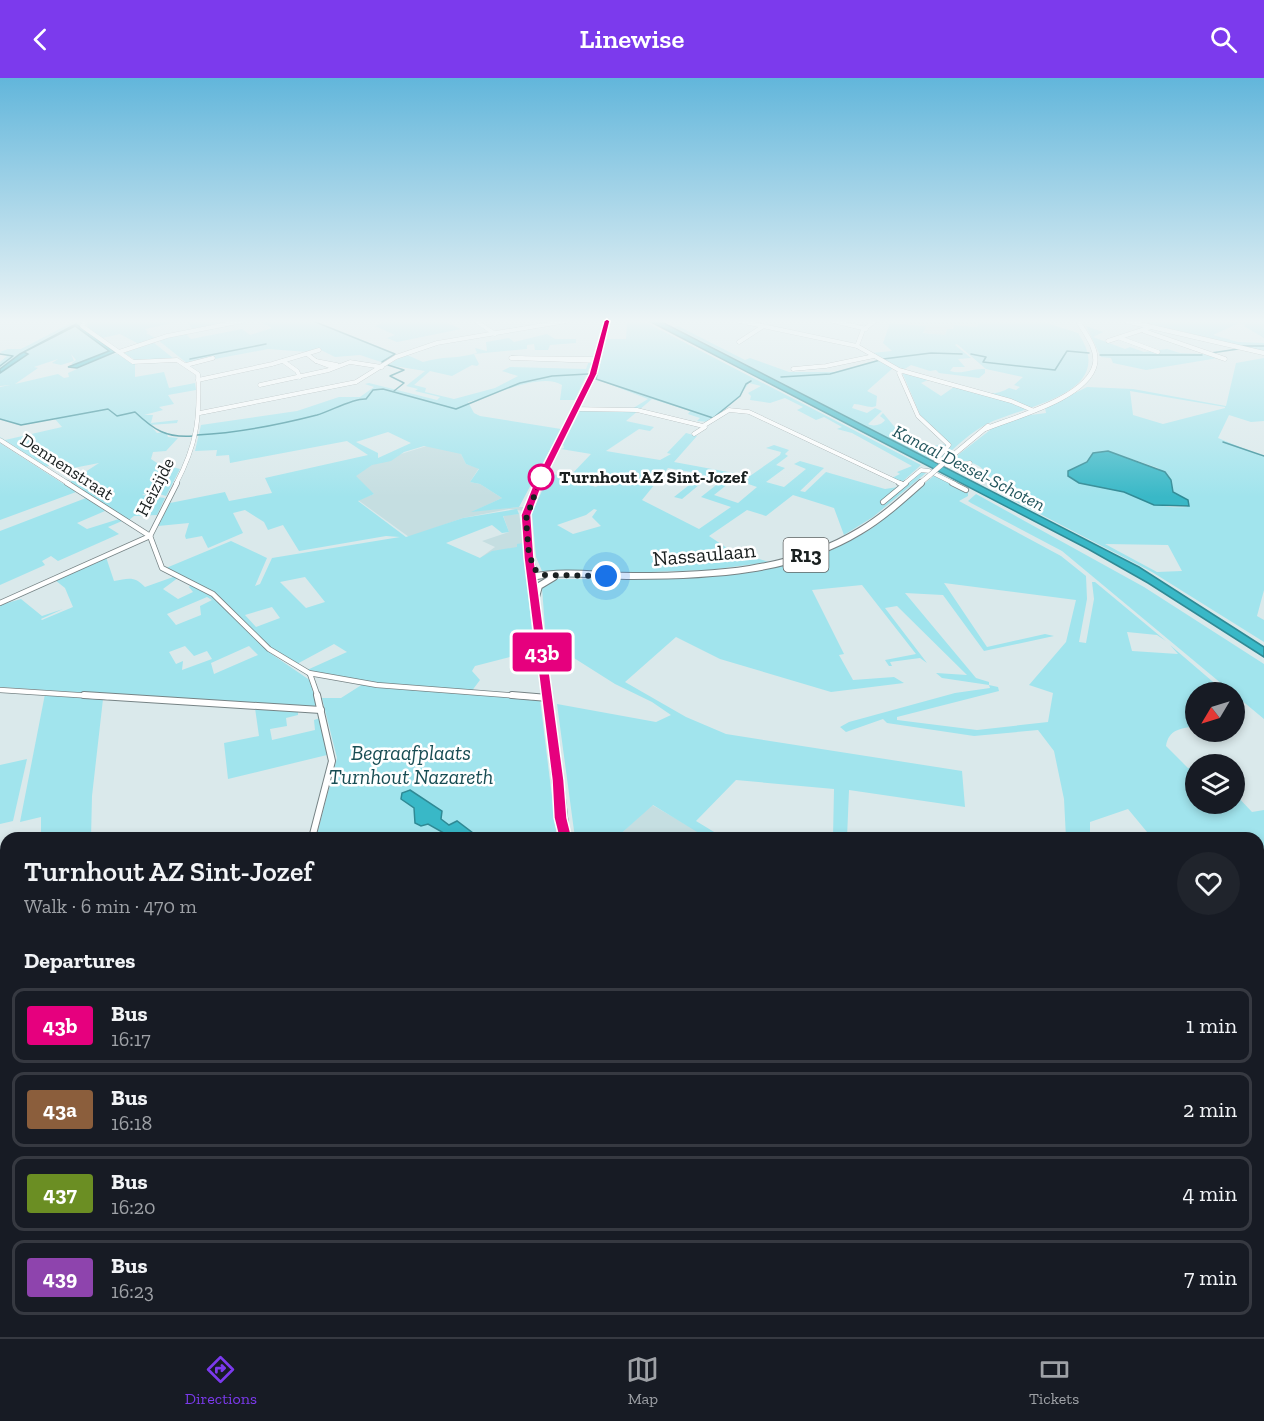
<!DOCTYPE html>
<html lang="en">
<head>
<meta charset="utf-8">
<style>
  :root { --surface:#171b24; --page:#20242c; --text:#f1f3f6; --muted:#9ea1a6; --line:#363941; --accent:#7c3aed }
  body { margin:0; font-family:"Zilla Slab",serif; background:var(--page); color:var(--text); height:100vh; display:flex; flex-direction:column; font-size:22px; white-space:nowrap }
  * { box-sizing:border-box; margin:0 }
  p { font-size:20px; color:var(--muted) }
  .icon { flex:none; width:33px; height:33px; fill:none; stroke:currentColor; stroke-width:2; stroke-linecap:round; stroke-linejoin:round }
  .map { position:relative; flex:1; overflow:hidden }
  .drawer { position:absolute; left:0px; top:754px; width:1264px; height:506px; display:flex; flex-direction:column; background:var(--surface); border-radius:18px 18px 0 0; box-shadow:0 3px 9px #0003 }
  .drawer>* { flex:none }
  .badge { padding:0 12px; border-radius:4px; font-size:21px; line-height:39px }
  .needle { width:39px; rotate:232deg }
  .tools { position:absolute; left:1185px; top:604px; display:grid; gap:12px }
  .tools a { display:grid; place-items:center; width:60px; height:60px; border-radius:50%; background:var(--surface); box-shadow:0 3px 9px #0003; font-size:30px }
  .you { position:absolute; width:30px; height:30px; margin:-15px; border:4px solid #fff; border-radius:50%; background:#1a73e8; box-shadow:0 0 0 9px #1a73e833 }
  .map>.badge { position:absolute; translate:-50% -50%; box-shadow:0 0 0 3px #fff }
  h2 { padding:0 24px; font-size:22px; line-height:54px }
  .round { display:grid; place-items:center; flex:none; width:63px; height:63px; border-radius:32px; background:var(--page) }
  .summary { display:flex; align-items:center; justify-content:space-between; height:102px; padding:0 24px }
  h1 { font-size:28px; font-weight:600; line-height:45px }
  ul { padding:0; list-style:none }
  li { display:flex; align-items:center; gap:18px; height:75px; margin:0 12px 9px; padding:0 12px; border:3px solid var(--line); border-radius:12px }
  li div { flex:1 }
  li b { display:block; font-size:22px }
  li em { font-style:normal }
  li .badge { min-width:66px; font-weight:700; text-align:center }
  header { display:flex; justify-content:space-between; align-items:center; height:78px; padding:0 24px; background:var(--accent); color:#fff; font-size:27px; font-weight:600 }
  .tab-bar { display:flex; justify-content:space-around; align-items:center; height:84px; border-top:2px solid var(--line); background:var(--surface); font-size:16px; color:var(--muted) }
  .tab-bar a { display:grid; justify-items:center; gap:3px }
  .tab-bar .selected { color:var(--accent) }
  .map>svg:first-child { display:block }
  .built { fill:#c5dee1 }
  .green { fill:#a1e4ed; fill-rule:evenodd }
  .water { fill:#39b8c7; stroke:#308a95; stroke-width:1.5 }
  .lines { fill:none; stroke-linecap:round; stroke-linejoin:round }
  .stream { stroke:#308a95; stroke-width:1.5 }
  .minor-far3-casing { stroke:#768385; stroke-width:4.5 }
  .minor-far2-casing { stroke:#768385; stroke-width:6 }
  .minor-far1-casing { stroke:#768385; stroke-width:8 }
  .minor-casing { stroke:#768385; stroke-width:9 }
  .major-far3-casing { stroke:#768385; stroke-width:5 }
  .major-far2-casing { stroke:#768385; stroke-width:8 }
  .major-far1-casing { stroke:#768385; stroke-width:9 }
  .major-casing { stroke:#768385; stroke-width:11 }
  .minor-far3 { stroke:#fff; stroke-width:4 }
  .minor-far2 { stroke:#fff; stroke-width:4.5 }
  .minor-far1 { stroke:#fff; stroke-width:6 }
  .minor { stroke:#fff; stroke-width:8 }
  .major-far3 { stroke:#fff; stroke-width:4.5 }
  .major-far2 { stroke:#fff; stroke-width:6 }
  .major-far1 { stroke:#fff; stroke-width:8 }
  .major { stroke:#fff; stroke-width:10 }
  .major-bridge-casing { stroke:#768385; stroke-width:5; stroke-linecap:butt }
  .major-bridge { stroke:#fff; stroke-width:4.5 }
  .line { fill:#e6007e; stroke:#fff; stroke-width:1.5 }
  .walk { stroke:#1a2020; stroke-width:6; stroke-dasharray:0 10.8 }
  .stop-dot { fill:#fff; stroke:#e6007e; stroke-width:3 }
  .labels { text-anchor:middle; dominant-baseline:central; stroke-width:5; stroke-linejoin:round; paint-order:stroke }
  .far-street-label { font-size:18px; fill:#1a2020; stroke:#fff }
  .far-water-label { font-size:18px; font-style:italic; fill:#23565d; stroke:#fff }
  .far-stop-label { font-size:18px; font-weight:bold; fill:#1a2020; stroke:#fff; text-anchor:start }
  .shield { fill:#fff; stroke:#5f6363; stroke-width:1.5 }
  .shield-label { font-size:20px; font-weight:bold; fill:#1a2020 }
  .street-label { font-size:21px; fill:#1a2020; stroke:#fff }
  .park-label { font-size:21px; font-style:italic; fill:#184d54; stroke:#fff }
</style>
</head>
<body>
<header><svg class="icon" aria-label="back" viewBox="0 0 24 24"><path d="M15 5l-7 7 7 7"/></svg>Linewise<svg class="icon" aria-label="search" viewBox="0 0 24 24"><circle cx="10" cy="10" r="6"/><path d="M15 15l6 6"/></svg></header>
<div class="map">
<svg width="1264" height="1259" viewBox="0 0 1264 1259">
  <rect width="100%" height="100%" fill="#dae9eb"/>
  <!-- built -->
  <g class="built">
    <path d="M884 243H977L976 249 954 247 952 251H947L945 258 923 254 925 248Z"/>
    <path d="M453 360 466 386 479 390 470 404 480 406 502 420 474 433 519 429H524V433L509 431 463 440 409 459 358 422 374 416 346 397 378 380 391 379Z"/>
    <path d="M519 436 523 459 528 500 480 480 495 469 482 463 509 454 503 437Z"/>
    <path d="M652 727 694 751 707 760H616Z"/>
  </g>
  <!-- green -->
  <g class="green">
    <path d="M75 243H83L79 247 117 274 110 278 117 275 135 285V299L164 294 169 310 195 305 196 312 168 317 174 326 159 329 163 332 144 337H153L151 345 178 342 177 345 150 347 157 355 166 354 168 359 178 360 166 373 153 374 151 381 157 385 180 391 166 418 150 413 142 417 165 420 157 437 134 438 129 442 70 404 99 385 63 392 53 386 46 389 3 363 0 364V359L5 362 62 349 55 341 21 347 0 341V309L10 307 0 308V295L27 277 24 275 75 248 110 273 75 286H71L76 282 71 276 74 283 61 287 52 285 58 281 34 289 38 290 15 306 58 296 64 300 69 299 68 295 115 274 76 246 20 276 0 291V284L7 278 0 274 8 271H21Z"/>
    <path d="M87 243H239L193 252 188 245 181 243 145 251 148 254 146 255 157 261 139 266 120 256 102 260 88 250Z"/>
    <path d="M259 243H311L394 276 381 284 360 277 335 279 319 271 308 274 268 271 188 286 158 262 186 256 191 261 242 251 250 257 272 250Z"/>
    <path d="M387 243H443L461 251 397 264 387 260 395 257 375 248Z"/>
    <path d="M633 243 647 245 921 387 902 404 892 400 900 396 897 394 912 388 852 355 837 351 842 349 824 339 816 342 797 332 803 329 785 320 770 325 750 322 751 318 748 315 761 308 749 305 740 318 710 344 697 343 700 340 688 336 690 333 652 321 626 343 654 349 650 353 639 351 606 373 660 382 671 376 667 375 686 355 697 358 674 384 750 398 780 377 781 374 766 370 774 367 789 372 785 376 788 378 776 387 785 390 766 404 784 409 806 391 794 386 800 383 824 390 800 413 805 414 826 394 885 411 898 409 884 422 919 394 926 395 873 439 844 457 834 430 793 417 766 438 747 432 709 458 730 472 769 484 709 492 622 495 542 493 536 479 532 435 550 395 596 409 600 406 571 397 591 376 561 371 564 370 563 366 581 331 630 332 648 321 596 301 606 261H626L627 245ZM668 390 703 396 674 419 682 421 711 397 725 400 701 419 731 429 699 451 642 422ZM734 401 757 409 738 425 714 417ZM594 431 597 432 592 439 601 448 573 456 557 447 586 437Z"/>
    <path d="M979 243H1040L1078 255C1120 316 1025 327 987 346 971 354 957 368 943 380L939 379 951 368 921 339 902 294 928 302 921 305 941 318 954 309C973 313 992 321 1009 310L1016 312 1020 309 1014 307 1023 299 986 291 957 266 955 267 971 280 958 281 965 289H953L950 293C963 297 971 290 985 291V295L979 300 939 295 936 292 930 293 911 287 903 292 872 275 892 273 883 265 890 245 926 248 923 255 945 257 947 251H953L954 247 977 249Z"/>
    <path d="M1133 243H1264V260L1244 248 1246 247 1239 245 1213 257 1238 264 1264 265V274Z"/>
    <path d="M678 248 745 282 750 280 789 294H835L880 282 893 290 867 313 877 318 876 328C870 331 862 326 854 326L852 330 867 335 875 330 882 333 868 346C873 349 882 347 885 342L880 338 883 335 898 353 899 355 890 358C900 366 916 373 928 370 936 368 940 365 947 367L933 379 927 380 674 249Z"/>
    <path d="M1086 248 1103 254 1093 259 1125 271 1130 269 1144 274 1167 271 1180 275 1203 276 1218 280 1146 292 1113 285 1111 280 1101 279Z"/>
    <path d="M547 256 555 261H576V265L550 267 548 272H535L534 266 527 267V271L474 276 479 286 477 288 472 287 452 298 430 293 414 307 426 310 425 314 454 321 495 310 518 298 502 293 510 289 586 291 589 283 592 284 575 322H560L562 307C541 293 491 319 468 324L474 335 480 338 561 351 519 429 471 434 502 420 480 406 470 404 479 391 466 386 461 376 424 368 404 374 391 383 372 387 356 398 374 416 358 423 406 459 463 440 517 431 519 436 503 438 509 454 502 455 492 447 446 465 480 480 492 473 517 469V466L523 465 534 573 475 588 472 593 480 602 471 614 378 606 307 592 347 574 334 566 295 587 276 573 270 575 311 603 316 630 0 609V527L21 521 42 538 63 531 41 541 42 542 73 529 65 510 55 502 106 479 114 503C129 500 135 498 145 509L176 498 179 499 163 511 178 521 193 514 189 509 192 506 211 517 216 515 166 490 231 463 267 480 255 508 260 506 272 480 400 459 386 458 299 473 283 447 268 452 264 444 245 432 233 435 243 455 208 470 202 458 186 461 185 458 189 445 158 448 170 425 225 414 229 423 272 415 265 400 368 377 347 363 230 385 229 377 216 378 217 372 195 373 201 347 297 333 339 319H360L374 309 365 306 369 305 437 322 440 319 415 313 418 311 406 308 425 293 388 287 405 276 423 284C441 278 459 281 477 275L475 270 487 273 486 264 509 260 514 264ZM388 354 411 365 378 380V375L356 364ZM305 499 325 524 306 530 280 504ZM207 519 212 522 200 528 201 537 176 547 167 536ZM272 529 280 540 256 549 245 537ZM185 568 194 578 207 573 212 581 182 592 183 583 176 586 169 574ZM249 568 258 577 214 596 211 585Z"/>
    <path d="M153 264 174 281 135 282 124 275Z"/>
    <path d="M1264 280V343L1251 344 1229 337 1218 360 1264 379V512L1257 538 1264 542V564L1152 494 1011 421 1025 416 1014 408 998 411C990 402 986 389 972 385 965 382 961 385 954 380L994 349 1023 338 1046 335 1045 330 1087 309 1133 311 1226 328 1236 285ZM1130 313 1225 329V330L1163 346 1133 337ZM1108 373 1158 390 1168 398 1173 414 1188 422 1187 429C1156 431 1151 423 1124 414 1107 409 1085 409 1069 399V393L1087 384 1093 375ZM1105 466 1168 467 1182 493 1157 494Z"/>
    <path d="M0 365 76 414 0 442Z"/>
    <path d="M935 397 968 414V418L959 423 1061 478 1086 498 1087 521 1079 564 1086 565 1094 521 1092 504H1095L1166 563 1157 557 1127 554 1132 573 1178 576 1170 567 1226 615H1196L1195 648C1180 651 1169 651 1166 668L1188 690 1195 689 1196 726H1234L1235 716 1252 734 1264 732V881L1258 876V760H1152L1128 731 1090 744V760H1066L1064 721 1054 673 1038 652 974 658 887 645 883 641 846 654 840 649 849 644 955 615 990 610 989 607 998 609 999 613 897 639V642L977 652 1048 644 1053 615 1029 607 1066 564 1076 522 944 505 987 569 1045 556 1054 558 984 573 943 517 905 515 976 600 989 604V607L942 600 936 595 967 597 897 528 885 530 927 585 920 580 890 584 892 588H889L885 582 916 576 862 507 812 512 844 576 839 577 853 602 894 599 904 605 831 614 720 581 676 559 625 604 686 639 726 656 962 693 965 729 849 712 847 760H833L834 711 736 702 696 743 724 760H707L653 727 616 760H575L557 626 656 644 671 637 652 624 615 606 555 568 549 570 546 562 542 510 558 501C658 501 770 509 861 457 889 441 909 417 935 397Z"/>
    <path d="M976 416 1144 509 1264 586V641L1062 473 971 425 968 423Z"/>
    <path d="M86 420 105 433 77 445 87 451 119 441 122 443 108 449 119 456 58 483 51 478 42 483 45 487 0 507V453Z"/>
    <path d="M363 606 540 621 557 760H316L337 680 322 620H341Z"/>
    <path d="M45 616 103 621 92 718 91 760H41V739L20 744Z"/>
    <path d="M255 630 298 633V637L286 640 287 648 270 651 272 662 315 652 314 642 320 640 327 677 228 701 224 665 259 658Z"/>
    <path d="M27 681 13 743 0 746V687Z"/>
    <path d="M6 791V960L0 964V792Z"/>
    <path d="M1259 1012 1264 1017V1259H1144L1130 1254H1258Z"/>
    <path d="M0 1085 6 1088V1254H77L73 1259H0Z"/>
    <path d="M88 1254H259L255 1259H85Z"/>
    <path d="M280 1254H616L617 1259H287Z"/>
    <path d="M640 1254H1093L1094 1257 641 1259Z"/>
  </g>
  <!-- water -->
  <g class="water">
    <path d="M649 243H660L1139 489 1264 569V579L1148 505 1088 471Z"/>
    <path d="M76 246 115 274 77 290 68 289 109 273 75 248 24 274 28 276 0 295V291L20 276Z"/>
    <path d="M1108 373 1165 394 1171 402 1173 414 1188 422 1189 428 1154 427 1124 414 1079 405 1068 398V393L1087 384 1093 375Z"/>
    <path d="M410 712 442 733 441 741 449 747 457 743 473 755 449 758 428 746 421 748 415 745 414 730 401 721 402 715Z"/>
  </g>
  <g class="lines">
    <!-- stream -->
    <g class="stream">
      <path d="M313 243 395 276 382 284"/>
      <path d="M1243 268H1264"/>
      <path d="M1211 275 1238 271"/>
      <path d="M0 276 13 278 0 288"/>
      <path d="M971 276 986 279 983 284 1055 292 1067 273 1089 275"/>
      <path d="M1100 277H1202"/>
      <path d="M190 281 266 266"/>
      <path d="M883 281 931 275 962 276"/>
      <path d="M388 287 404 292 390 298 404 305 394 313"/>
      <path d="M597 297 596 301 713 340 740 318 746 306 751 303"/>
      <path d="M781 299 830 296 880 282"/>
      <path d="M0 341 21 347 108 331 117 338 135 334C154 352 166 360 193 358"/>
      <path d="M197 357C238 355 278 347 317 337 331 333 353 320 366 321L373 312 383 311 456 331 520 305 552 298 588 296"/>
      <path d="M1223 364 1264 378"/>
    </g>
    <defs>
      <g id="minor-far3">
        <path d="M86 243 82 248 133 284 177 282 198 296C200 341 197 366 176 406"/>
        <path d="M476 243 495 256"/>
        <path d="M739 243 857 268 899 292 1011 323 1032 332"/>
        <path d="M833 243 866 251"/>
        <path d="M1144 253 1225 281"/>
        <path d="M1120 260 1158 274"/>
        <path d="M1108 263 1151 249"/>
        <path d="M739 264 762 249"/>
        <path d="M857 268 863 252 875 243"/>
        <path d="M119 274 167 258 243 243"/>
        <path d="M307 276 316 283"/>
        <path d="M597 281 511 280 597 283"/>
        <path d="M283 283 297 293 300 299"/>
        <path d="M316 283 337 287 329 288Z"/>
        <path d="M186 287 213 280"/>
        <path d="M793 291 826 288 874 278"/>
        <path d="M902 293 899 295 918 338 949 367 936 382 949 388 970 385"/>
        <path d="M198 302 272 286 319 272"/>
        <path d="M260 307 329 292 350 284 382 289"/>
        <path d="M576 331 637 332 703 348 729 332 749 334 902 406"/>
        <path d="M200 335 356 304 396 279 437 265 567 243"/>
        <path d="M694 356 705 349"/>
        <path d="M0 362 69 406"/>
        <path d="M539 406 593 295 605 243"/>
        <path d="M904 406 921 392 929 393 955 406"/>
      </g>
      <g id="minor-far2">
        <path d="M67 405 150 458"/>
        <path d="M177 405 150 458 162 490 213 516 269 571 309 595 377 607 532 619"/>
        <path d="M899 405 902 406"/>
        <path d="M952 405 966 412"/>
        <path d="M883 424 906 405"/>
        <path d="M530 478 536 498"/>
        <path d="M532 499 527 462V431L540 405"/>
        <path d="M0 525 150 458"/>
        <path d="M310 596 318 619"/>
        <path d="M0 612 108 619"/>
      </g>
      <g id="minor-far1">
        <path d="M84 617 321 632"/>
        <path d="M512 617 548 620"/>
        <path d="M312 760 332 683 317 617"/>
      </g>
      <g id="minor">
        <path d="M1099 1254 1100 1259"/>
        <path d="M82 1259 85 1254"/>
      </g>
      <g id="major-far3">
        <path d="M1126 243 1264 275"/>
        <path d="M985 351C1014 339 1088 320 1095 286 1098 271 1085 255 1078 243"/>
        <path d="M946 383 988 348"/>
        <path d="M919 406 930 397"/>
      </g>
      <g id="major-far2">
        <path d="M532 499C565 492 599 498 633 498 709 498 793 494 860 453 882 440 902 422 921 405"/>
        <path d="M532 499 547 619"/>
        <path d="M536 519 539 508 554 499"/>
      </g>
      <g id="major-far1">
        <path d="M547 617 560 740 566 760"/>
        <path d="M560 707 565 752"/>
      </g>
      <path id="major" d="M629 1254V1259"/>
    </defs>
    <!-- minor-far3 casing -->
    <use href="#minor-far3" class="minor-far3-casing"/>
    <!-- minor-far2 casing -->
    <use href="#minor-far2" class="minor-far2-casing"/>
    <!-- minor-far1 casing -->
    <use href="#minor-far1" class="minor-far1-casing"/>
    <!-- minor casing -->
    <use href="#minor" class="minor-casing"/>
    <!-- major-far3 casing -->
    <use href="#major-far3" class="major-far3-casing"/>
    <!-- major-far2 casing -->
    <use href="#major-far2" class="major-far2-casing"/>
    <!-- major-far1 casing -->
    <use href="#major-far1" class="major-far1-casing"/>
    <!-- major casing -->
    <use href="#major" class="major-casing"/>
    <!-- minor-far3 -->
    <use href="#minor-far3" class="minor-far3"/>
    <!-- minor-far2 -->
    <use href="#minor-far2" class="minor-far2"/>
    <!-- minor-far1 -->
    <use href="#minor-far1" class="minor-far1"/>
    <!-- minor -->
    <use href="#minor" class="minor"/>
    <!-- major-far3 -->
    <use href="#major-far3" class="major-far3"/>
    <!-- major-far2 -->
    <use href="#major-far2" class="major-far2"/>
    <!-- major-far1 -->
    <use href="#major-far1" class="major-far1"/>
    <!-- major -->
    <use href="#major" class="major"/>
    <defs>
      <path id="major-bridge" d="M930 397 946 383"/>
    </defs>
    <!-- major-bridge casing -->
    <use href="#major-bridge" class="major-bridge-casing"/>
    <!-- major-bridge -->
    <use href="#major-bridge" class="major-bridge"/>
  </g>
  <!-- sky -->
  <linearGradient id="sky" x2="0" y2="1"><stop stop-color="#62b6db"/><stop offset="0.58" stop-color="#eef5f6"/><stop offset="1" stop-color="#eef5f6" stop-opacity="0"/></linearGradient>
  <rect width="1264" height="419" fill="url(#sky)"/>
  <!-- line -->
  <path class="line" d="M607 241 610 243 597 296 542 407 531 437 534 480 564 702 567 740 572 760 566 765 559 760 554 740 552 702 524 480 521 437 533 407 589 296 604 243Z"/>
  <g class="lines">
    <!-- walk -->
    <path class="walk" d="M541 399 526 441 529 477 536 493 545 497 606 498"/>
  </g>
  <!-- markers -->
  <circle class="stop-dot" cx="541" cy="399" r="12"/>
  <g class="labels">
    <!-- far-street labels -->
    <g class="far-street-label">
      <text transform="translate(67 389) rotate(33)">Dennenstraat</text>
      <text transform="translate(155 409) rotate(-63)">Heizijde</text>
    </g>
    <!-- far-water labels -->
    <g class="far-water-label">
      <text transform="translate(969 390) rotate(27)">Kanaal Dessel-Schoten</text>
    </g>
    <!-- far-stop labels -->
    <g class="far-stop-label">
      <text x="559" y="399">Turnhout AZ Sint-Jozef</text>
    </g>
    <!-- shield labels -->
    <rect class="shield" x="783.5" y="460" width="45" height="34" rx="4.5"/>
    <g class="shield-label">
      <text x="806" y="477">R13</text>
    </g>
    <!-- street labels -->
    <g class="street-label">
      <text transform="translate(704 476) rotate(-5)">Nassaulaan</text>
    </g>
    <!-- park labels -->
    <g class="park-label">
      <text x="411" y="674">Begraafplaats<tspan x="411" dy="24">Turnhout Nazareth</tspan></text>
    </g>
  </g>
</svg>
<div class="tools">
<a><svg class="needle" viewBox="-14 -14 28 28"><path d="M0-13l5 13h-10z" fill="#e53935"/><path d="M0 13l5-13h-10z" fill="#9ea1a6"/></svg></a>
<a><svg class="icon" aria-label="layers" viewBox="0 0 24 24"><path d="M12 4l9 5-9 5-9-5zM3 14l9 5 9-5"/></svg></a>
</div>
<div class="you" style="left:606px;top:498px"></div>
<b class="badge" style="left:542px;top:574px;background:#e6007e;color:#fff">43b</b>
<section class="drawer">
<div class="summary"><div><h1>Turnhout AZ Sint-Jozef</h1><p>Walk · 6 min · 470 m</p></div><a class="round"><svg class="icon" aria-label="heart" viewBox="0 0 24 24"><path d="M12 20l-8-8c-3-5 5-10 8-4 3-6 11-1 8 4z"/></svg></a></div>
<h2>Departures</h2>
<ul>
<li><span class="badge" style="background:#e6007e;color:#fff">43b</span><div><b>Bus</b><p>16:17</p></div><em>1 min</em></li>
<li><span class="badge" style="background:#8b5e3c;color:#fff">43a</span><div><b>Bus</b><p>16:18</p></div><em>2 min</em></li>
<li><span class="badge" style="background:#6b8e23;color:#fff">437</span><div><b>Bus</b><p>16:20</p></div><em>4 min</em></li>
<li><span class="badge" style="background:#8e44ad;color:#fff">439</span><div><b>Bus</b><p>16:23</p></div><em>7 min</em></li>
</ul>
</section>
</div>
<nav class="tab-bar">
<a class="selected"><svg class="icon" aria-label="directions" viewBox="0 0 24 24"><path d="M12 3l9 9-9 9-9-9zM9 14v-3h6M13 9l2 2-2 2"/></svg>Directions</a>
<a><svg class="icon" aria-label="map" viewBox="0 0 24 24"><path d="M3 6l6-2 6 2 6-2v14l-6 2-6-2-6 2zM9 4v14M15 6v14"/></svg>Map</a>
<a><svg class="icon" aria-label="tickets" viewBox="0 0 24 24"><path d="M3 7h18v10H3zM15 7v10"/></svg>Tickets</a>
</nav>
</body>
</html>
